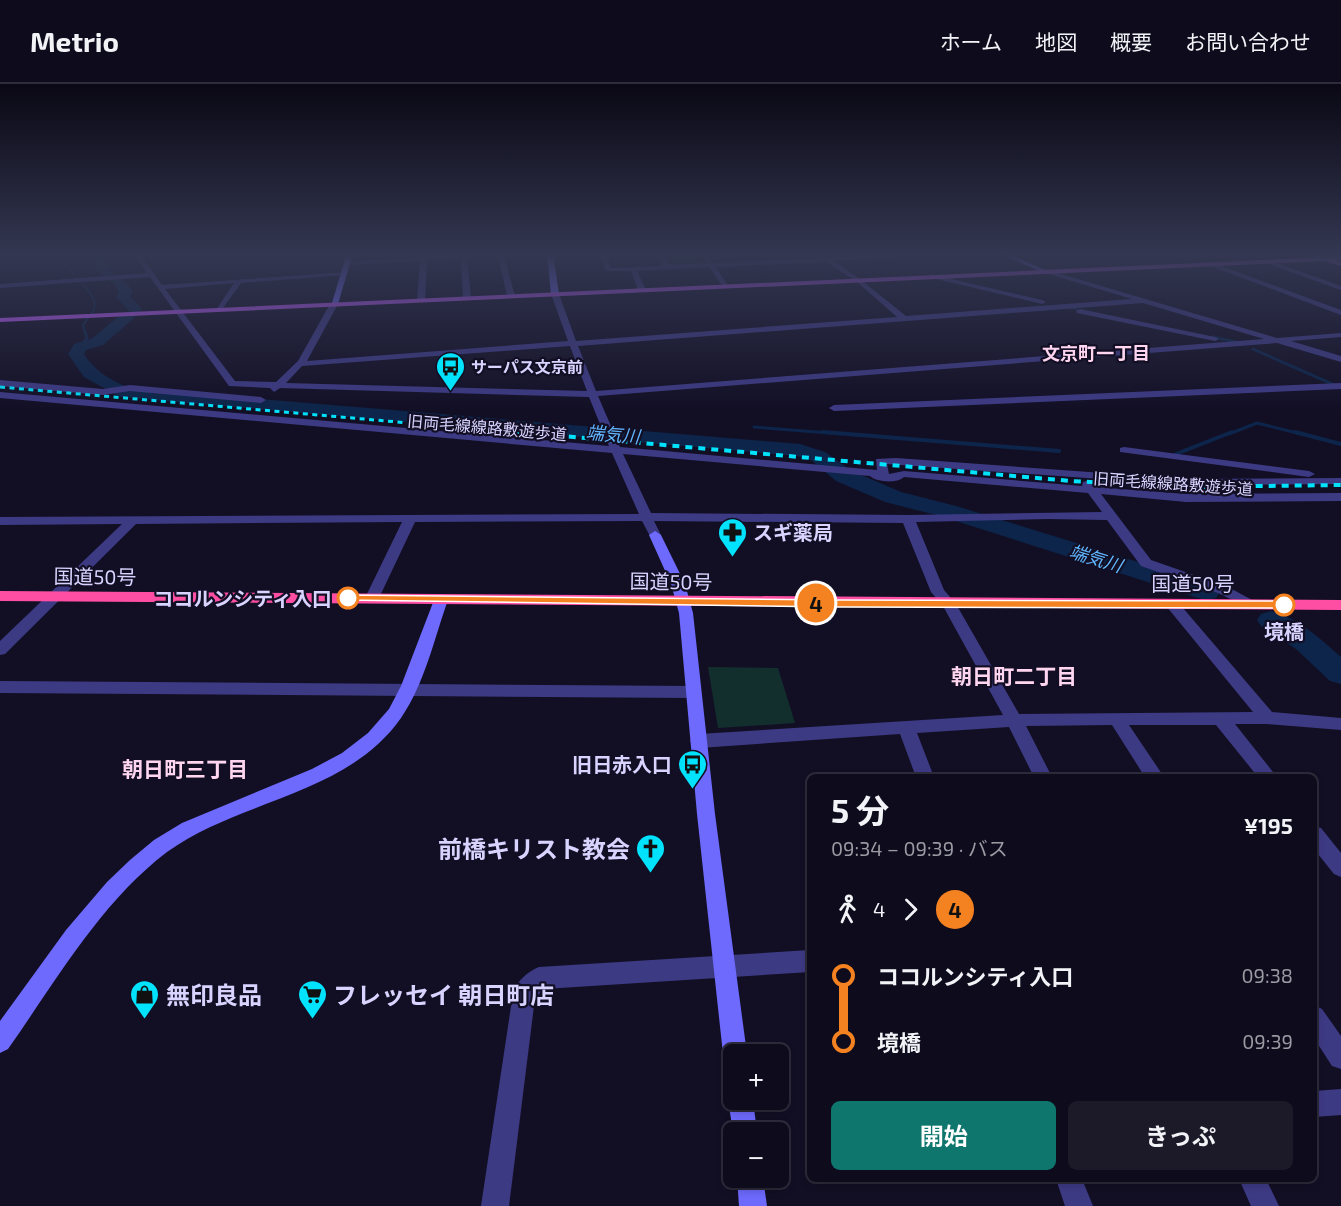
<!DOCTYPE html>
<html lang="ja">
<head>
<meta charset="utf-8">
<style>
  :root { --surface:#0e0b1c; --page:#1c1929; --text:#f1f3f6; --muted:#9b9ba3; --line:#2e2b3b; --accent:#0f766e }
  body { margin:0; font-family:"Exo 2","Noto Sans JP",sans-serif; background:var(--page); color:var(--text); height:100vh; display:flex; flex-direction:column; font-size:22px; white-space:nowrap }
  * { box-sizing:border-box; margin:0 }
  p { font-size:20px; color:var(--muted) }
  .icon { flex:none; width:33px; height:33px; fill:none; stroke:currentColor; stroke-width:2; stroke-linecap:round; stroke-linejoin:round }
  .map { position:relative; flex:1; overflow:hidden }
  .sheet { position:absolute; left:807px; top:690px; width:510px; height:408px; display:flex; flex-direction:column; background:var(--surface); border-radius:9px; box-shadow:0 3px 9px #0003,0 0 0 2px var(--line) }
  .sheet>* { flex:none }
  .badge { padding:0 12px; border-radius:20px; font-size:21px; line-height:39px }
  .fabs { position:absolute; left:723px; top:960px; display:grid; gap:12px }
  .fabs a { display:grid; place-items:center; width:66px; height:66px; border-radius:9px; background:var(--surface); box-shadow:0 3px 9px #0003,0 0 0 2px var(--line); font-size:30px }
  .map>.badge { position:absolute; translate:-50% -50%; box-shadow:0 0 0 3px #fff }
  .legs { display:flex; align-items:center; gap:9px; height:66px; padding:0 24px; font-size:20px }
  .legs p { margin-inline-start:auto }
  .head { display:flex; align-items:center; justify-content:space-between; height:102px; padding:0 24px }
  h1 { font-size:33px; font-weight:700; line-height:45px }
  .button { display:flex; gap:12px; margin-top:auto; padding:12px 24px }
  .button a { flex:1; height:69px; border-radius:9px; background:var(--accent); color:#fff; font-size:24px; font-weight:700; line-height:69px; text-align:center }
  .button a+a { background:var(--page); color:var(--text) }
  ul { padding:0 24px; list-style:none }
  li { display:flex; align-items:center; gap:21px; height:66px; font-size:22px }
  li i { display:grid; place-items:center; width:9px; height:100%; margin:0 8px; background:currentColor }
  li i::after { content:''; width:15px; height:15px; margin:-8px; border:4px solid; border-radius:50%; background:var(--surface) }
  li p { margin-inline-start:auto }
  li:first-child i { background:linear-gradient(#0000 50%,currentColor 0) }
  li:last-child i { background:linear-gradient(currentColor 50%,#0000 0) }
  header { display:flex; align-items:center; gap:36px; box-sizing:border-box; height:84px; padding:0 30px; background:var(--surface); border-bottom:2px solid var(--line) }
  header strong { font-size:28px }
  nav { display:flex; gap:33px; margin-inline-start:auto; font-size:21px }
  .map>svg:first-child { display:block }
  .green { fill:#122f2e }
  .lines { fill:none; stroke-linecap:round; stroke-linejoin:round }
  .stream-far2 { stroke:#0d254a; stroke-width:2 }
  .stream-far1 { stroke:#0d254a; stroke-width:3 }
  .stream { stroke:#0d254a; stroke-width:4 }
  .river { fill:#0d254a; fill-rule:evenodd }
  .street { fill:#3d3a84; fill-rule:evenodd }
  .secondary { fill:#6e6afe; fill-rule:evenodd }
  .primary { fill:#c15afe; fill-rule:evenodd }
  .highway { fill:#fe4ea3; fill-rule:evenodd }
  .rail-far1 { stroke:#01e3fd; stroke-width:3; stroke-dasharray:5 4.5; stroke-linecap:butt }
  .rail { stroke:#01e3fd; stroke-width:4; stroke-dasharray:7 6; stroke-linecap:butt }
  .line-1 { fill:#f58220; stroke:#fff; stroke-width:1.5 }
  .stop-1-dot { fill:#fff; stroke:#f58220; stroke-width:3 }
  .labels { text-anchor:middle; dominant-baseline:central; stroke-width:4.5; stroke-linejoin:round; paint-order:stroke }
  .far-poi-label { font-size:16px; font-weight:bold; fill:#d8d3ff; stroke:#120f25; text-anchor:start }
  .far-street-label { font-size:16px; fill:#d8d3ff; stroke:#120f25 }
  .far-neighbourhood-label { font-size:18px; font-weight:bold; fill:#ffd5ef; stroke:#120f25 }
  .far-water-label { font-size:18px; font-style:italic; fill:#61b6fe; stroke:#120f25 }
  .poi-label { font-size:20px; font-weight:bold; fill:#d8d3ff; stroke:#120f25; text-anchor:start }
  .street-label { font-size:20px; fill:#d8d3ff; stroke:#120f25 }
  .stop-label { font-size:20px; font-weight:bold; fill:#d8d3ff; stroke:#120f25; text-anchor:end }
  .neighbourhood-label { font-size:21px; font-weight:bold; fill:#ffd5ef; stroke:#120f25 }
  .near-poi-label { font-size:24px; font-weight:bold; fill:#d8d3ff; stroke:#120f25; text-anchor:start }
</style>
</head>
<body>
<header>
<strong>Metrio</strong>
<nav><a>ホーム</a><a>地図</a><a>概要</a><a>お問い合わせ</a></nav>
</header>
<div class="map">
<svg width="1341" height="1122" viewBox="0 0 1341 1122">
  <rect width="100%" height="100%" fill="#120f25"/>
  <!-- green -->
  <g class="green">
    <path d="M663 169H701L708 180 670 182Z"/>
    <path d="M708 583 778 584 795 639 718 644Z"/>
  </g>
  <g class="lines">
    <!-- stream-far2 -->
    <g class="stream-far2">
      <path d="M58 169C64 186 100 209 94 225 92 230 86 236 83 241L85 249"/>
      <path d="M1066 223 1084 227"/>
    </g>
    <!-- stream-far1 -->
    <g class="stream-far1">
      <path d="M1213 253 1240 259"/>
      <path d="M80 263 87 254 85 248"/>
      <path d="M1253 265 1341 304"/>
      <path d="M754 343 842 350"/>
      <path d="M1229 350 1257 339 1301 350"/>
    </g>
    <!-- stream -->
    <g class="stream">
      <path d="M823 348 1059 367"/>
      <path d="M1295 348 1341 360"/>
      <path d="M1176 370 1232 348"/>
    </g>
    <!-- river -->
    <g class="river">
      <path d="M92 169H104C105 190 125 192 133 208L130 212 142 225 140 228H130L116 213 119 208C113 193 93 195 92 169Z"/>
      <path d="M128 228 133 229 135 232 133 235 103 261 86 266 84 270C94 287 111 296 129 304L800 360 825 368 852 387 901 408 956 422 1216 502 1220 508 1216 514 1207 516 1198 514 940 432 885 418 836 397 811 376 797 372 120 313 84 293 68 270 74 260 91 255 123 229Z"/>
      <path d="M1271 527C1298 534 1321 555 1341 573V600L1330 597 1296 565 1261 542 1257 536 1261 530Z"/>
    </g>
    <!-- street -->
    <g class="street">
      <path d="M133 169H139L162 201 347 188 345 191 241 199 220 228 216 226 234 199 165 205 235 297 276 298 298 277 330 220 334 218 338 220 307 277 568 257 551 210 555 208 559 210 576 257 897 233 856 197 826 178 716 183 728 202 724 204 709 183 637 187 646 206 642 208 638 206 631 187H606L600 169H606L611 184 662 182 656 169H662L669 181 707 179 701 169H740L709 173 713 179 914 169H965L834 177 860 195 906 232 1132 215 1042 188 1044 185 1277 254 1341 249V253L1291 257 1341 272V278L1277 259 598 312 620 363 877 386 876 375 896 374 1186 395 1341 394V400L1186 401 887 380 889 390 904 387 1082 402 1083 398 1087 397 1095 403 1186 410 1341 409V417L1186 418 1101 410 1151 476 1228 503 1254 517 1256 520 1249 524 1218 509 1141 482 1107 436 1047 435 916 438 944 506 956 520 1019 630 1253 628 1167 523 1165 520 1172 516 1177 517 1272 628 1341 634V646L1267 640H1235L1277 693H1258L1216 641H1129L1164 693H1145L1112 641 1026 642 1052 693H1034L1009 643 917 649 934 693H916L900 650 699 664 693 662 690 657 693 652 699 650 1003 631 943 522 931 508 903 439 654 437 661 451 655 455 651 454 642 437 415 438 379 514 372 518 365 514 402 438 136 440 5 570 0 571V557L122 440 0 441V433L639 430 612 369 0 314V308L609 362 589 313 280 304 274 308 270 304 229 302 150 193 0 204V200L147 189ZM1143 219 1264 255 596 307 578 262ZM570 262 587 307 286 299 302 282ZM623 370 870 392C876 398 897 400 904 393L1088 409 1102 428 908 431 651 429Z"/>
      <path d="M421 169H427V172L524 169 504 172 515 212 511 214 507 212 498 172 467 174 471 214 467 216 463 214 461 174 427 176 425 216 421 218 417 216 420 177 347 181 344 179 421 173Z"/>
      <path d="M1265 175 1341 202V206L1263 178Z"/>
      <path d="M1210 178 1341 226V231L1208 181Z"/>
      <path d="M930 190 1042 216 1046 218 1042 220 928 193Z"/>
      <path d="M1080 225 1215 253 1219 255 1215 257 1077 229 1076 227Z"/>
      <path d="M0 296 103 305 130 301 261 313 266 316 261 319 130 307 103 311 0 302Z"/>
      <path d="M1341 299V305L834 327 829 324 834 321Z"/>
      <path d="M1124 363 1309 387 1315 390 1309 393 1120 368V364Z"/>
      <path d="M0 597 693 602 699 604 701 608 699 612 693 614 0 609Z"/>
      <path d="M1314 742 1321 744 1341 769V793L1334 790 1314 765Z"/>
      <path d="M810 866V888L544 905 535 914 509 1122H481L513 909C517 897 527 888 539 883Z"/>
      <path d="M1314 921 1322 925 1341 952V985L1332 982 1314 954Z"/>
      <path d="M1341 1005V1031L1314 1033V1007Z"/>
      <path d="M1056 1095H1082L1093 1122H1065Z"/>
      <path d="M1239 1095H1266L1279 1122H1251Z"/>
    </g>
    <!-- secondary -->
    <g class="secondary">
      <path d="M347 169H353L338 220 331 222Z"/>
      <path d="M547 169H553L559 210 555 212 551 210Z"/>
      <path d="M998 169H1007L1047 187 1042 188Z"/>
      <path d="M1306 169 1326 173 1341 172V176L1325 177Z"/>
      <path d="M655 447 661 451 685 500 693 529 715 730 747 970H734V981L726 979 723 970 697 730 679 529 671 500 649 451Z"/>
      <path d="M441 512 448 516C434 555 425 599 401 634 346 712 240 715 167 768 100 819 56 897 8 965L0 969V937L66 846 107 798 130 776 154 756 182 739 312 685 342 669 368 649 389 625 401 602 434 516Z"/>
      <path d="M732 1007 734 1016H753L757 1048H734V1054L728 1016Z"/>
      <path d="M737 1094H763L767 1122H739Z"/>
    </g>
    <!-- primary -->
    <path class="primary" d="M1325 173 1341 178V182L1325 177 0 238V234Z"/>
    <!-- highway -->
    <path class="highway" d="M0 507 1341 516V526L0 517Z"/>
    <!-- rail-far1 -->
    <path class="rail-far1" d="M0 303 534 350"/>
    <!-- rail -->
    <path class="rail" d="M517 348 1071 397 1184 403 1341 401"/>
  </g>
  <!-- sky -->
  <linearGradient id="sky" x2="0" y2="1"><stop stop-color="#0a0814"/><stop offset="0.52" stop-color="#333751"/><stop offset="1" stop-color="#333751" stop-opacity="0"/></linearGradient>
  <rect width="1341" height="327" fill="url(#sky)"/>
  <!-- line-1 -->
  <path class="line-1" d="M348 511 838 516 1284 517 1290 521 1284 524 838 523 344 516 343 514Z"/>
  <!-- icons -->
  <defs>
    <symbol id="bus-pin" viewBox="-11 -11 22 30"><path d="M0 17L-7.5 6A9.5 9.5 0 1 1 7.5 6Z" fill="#01e3fd" stroke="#120f25"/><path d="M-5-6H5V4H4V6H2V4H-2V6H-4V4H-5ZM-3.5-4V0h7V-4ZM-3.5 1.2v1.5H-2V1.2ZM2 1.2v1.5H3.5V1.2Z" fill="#111"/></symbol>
    <symbol id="pharmacy-pin" viewBox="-11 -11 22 30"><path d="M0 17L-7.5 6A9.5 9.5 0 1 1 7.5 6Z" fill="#01e3fd" stroke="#120f25"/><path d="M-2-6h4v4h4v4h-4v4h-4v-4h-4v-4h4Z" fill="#111"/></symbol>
    <symbol id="church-pin" viewBox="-11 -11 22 30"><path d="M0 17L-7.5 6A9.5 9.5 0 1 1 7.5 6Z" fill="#01e3fd" stroke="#120f25"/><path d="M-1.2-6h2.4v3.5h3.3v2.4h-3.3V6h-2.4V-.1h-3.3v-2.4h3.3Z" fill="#111"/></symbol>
    <symbol id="shop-pin" viewBox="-11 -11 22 30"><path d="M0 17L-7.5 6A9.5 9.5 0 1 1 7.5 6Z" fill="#01e3fd" stroke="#120f25"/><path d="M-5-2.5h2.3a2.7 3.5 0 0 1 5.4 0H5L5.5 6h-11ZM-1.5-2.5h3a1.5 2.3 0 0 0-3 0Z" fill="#111"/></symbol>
    <symbol id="supermarket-pin" viewBox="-11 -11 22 30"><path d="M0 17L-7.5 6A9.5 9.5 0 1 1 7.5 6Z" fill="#01e3fd" stroke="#120f25"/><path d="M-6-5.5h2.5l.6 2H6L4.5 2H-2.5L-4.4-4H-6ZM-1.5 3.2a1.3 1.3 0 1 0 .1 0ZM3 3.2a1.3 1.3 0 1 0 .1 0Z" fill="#111"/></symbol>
  </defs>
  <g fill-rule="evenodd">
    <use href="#bus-pin" x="434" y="266" width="33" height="45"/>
    <use href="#pharmacy-pin" x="716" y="432" width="33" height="45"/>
    <use href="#bus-pin" x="676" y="664" width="33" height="45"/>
    <use href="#church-pin" x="634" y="748" width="33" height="45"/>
    <use href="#shop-pin" x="128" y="894" width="33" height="45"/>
    <use href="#supermarket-pin" x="296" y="894" width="33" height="45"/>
  </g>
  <!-- markers -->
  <g class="stop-1-dot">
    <circle cx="348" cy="514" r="10"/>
    <circle cx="1284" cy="521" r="10"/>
  </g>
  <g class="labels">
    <!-- far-poi labels -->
    <g class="far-poi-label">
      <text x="471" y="282">サーパス文京前</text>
    </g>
    <!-- far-street labels -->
    <g class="far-street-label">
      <text transform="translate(487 343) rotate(5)">旧両毛線線路敷遊歩道</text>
      <text transform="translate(1173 399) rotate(4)">旧両毛線線路敷遊歩道</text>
    </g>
    <!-- far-neighbourhood labels -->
    <g class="far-neighbourhood-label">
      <text x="1096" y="269">文京町一丁目</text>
    </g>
    <!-- far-water labels -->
    <g class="far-water-label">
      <text transform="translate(613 350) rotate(5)">端気川</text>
      <text transform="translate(1096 474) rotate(17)">端気川</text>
    </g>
    <!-- poi labels -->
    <g class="poi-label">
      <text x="753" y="448">スギ薬局</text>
      <text x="672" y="680" text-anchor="end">旧日赤入口</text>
    </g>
    <!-- street labels -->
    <g class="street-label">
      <text transform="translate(95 492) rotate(1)">国道50号</text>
      <text transform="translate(671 497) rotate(1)">国道50号</text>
      <text x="1193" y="499">国道50号</text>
    </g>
    <!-- stop labels -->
    <g class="stop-label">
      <text x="332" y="514">ココルンシティ入口</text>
      <text x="1284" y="547" text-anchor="middle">境橋</text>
    </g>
    <!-- neighbourhood labels -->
    <g class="neighbourhood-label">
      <text x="1014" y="591">朝日町二丁目</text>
      <text x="185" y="684">朝日町三丁目</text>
    </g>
    <!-- near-poi labels -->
    <g class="near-poi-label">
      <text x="630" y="764" text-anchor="end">前橋キリスト教会</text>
      <text x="166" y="910">無印良品</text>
      <text x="333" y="910">フレッセイ 朝日町店</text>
    </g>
  </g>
</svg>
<div class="fabs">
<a>+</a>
<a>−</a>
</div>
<b class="badge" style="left:816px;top:519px;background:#f58220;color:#111">4</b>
<section class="sheet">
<div class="head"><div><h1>5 分</h1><p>09:34 – 09:39 · バス</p></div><b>¥195</b></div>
<div class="legs"><svg class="icon" aria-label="walk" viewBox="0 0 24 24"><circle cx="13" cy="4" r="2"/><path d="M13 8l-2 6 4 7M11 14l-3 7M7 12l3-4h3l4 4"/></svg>4<svg class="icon" aria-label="forward" viewBox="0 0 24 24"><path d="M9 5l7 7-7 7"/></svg><b class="badge" style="background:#f58220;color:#111">4</b></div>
<ul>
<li><i style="color:#f58220"></i><b>ココルンシティ入口</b><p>09:38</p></li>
<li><i style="color:#f58220"></i><b>境橋</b><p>09:39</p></li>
</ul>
<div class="button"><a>開始</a><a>きっぷ</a></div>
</section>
</div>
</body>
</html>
